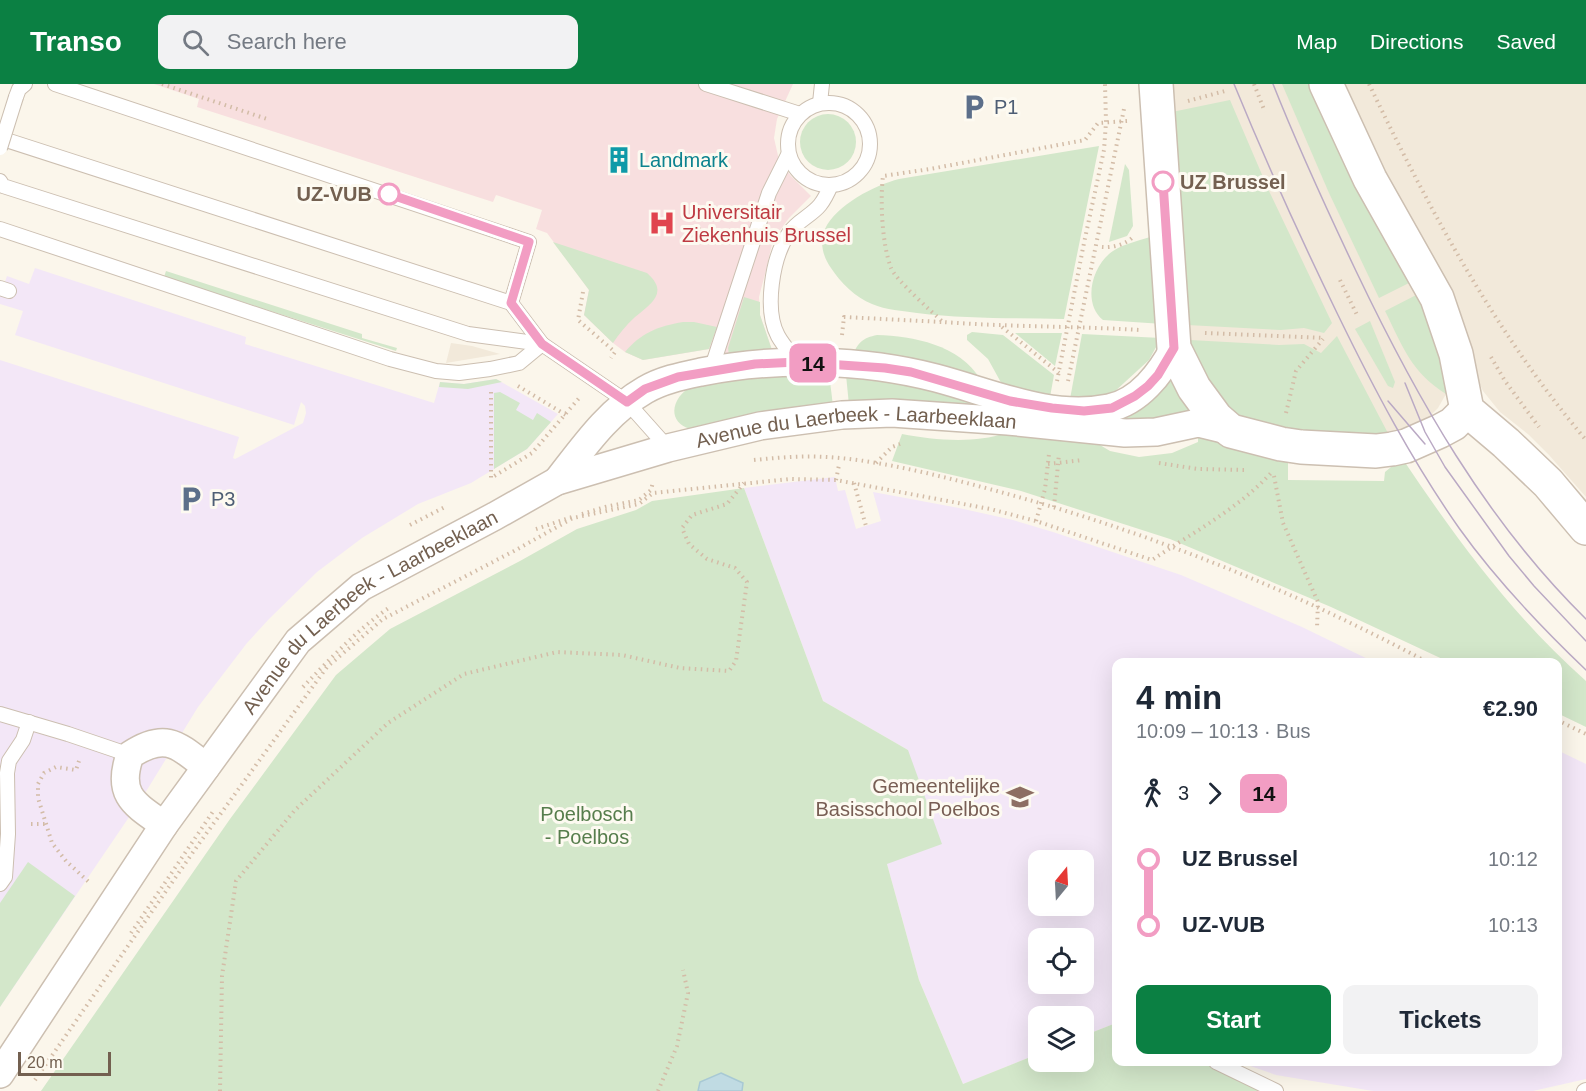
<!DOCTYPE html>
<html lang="en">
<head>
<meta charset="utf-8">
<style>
  :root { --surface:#fff; --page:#f2f2f3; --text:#1f2937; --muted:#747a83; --accent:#0b8043 }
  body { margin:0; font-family:Arial,sans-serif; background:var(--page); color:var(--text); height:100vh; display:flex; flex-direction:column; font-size:22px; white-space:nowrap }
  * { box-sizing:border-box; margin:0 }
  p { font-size:20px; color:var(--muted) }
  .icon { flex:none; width:33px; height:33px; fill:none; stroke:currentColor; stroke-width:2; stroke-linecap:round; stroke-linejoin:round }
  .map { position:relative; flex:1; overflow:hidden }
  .sheet { position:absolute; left:1112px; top:574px; width:450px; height:408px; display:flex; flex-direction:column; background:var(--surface); border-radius:12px; box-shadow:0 6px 24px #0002 }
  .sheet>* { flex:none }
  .badge { padding:0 12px; border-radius:9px; font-size:21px; line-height:39px }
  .needle { width:39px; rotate:18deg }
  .buttons { position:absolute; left:1028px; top:766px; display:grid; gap:12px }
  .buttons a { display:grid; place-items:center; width:66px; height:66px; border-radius:12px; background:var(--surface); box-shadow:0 6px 24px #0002; font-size:30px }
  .scale { position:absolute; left:18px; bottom:15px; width:93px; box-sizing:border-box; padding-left:6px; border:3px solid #736050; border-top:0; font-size:16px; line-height:21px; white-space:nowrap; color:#736050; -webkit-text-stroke:4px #fdfaf1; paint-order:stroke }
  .map>.badge { position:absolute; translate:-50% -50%; box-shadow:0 0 0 3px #fff }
  .legs { display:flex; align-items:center; gap:9px; height:66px; padding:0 24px; font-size:20px }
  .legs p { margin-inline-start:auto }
  .summary { display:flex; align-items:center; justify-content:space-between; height:102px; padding:0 24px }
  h1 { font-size:33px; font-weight:800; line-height:45px }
  .cta { display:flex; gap:12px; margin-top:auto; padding:12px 24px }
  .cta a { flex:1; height:69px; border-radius:12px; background:var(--accent); color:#fff; font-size:24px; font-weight:800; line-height:69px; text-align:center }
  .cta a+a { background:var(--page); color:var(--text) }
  ul { padding:0 24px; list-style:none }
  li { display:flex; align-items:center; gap:21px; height:66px; font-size:22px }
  li i { display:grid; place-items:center; width:9px; height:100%; margin:0 8px; background:currentColor }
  li i::after { content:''; width:15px; height:15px; margin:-8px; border:4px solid; border-radius:50%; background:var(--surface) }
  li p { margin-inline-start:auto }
  li:first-child i { background:linear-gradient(#0000 50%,currentColor 0) }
  li:last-child i { background:linear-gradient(currentColor 50%,#0000 0) }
  header { display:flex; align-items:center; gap:36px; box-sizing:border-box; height:84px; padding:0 30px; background:var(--accent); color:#fff }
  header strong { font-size:28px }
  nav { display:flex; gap:33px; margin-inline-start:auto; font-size:21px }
  .search { width:420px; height:54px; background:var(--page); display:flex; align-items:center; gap:15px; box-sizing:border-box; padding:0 21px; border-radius:12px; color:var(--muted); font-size:22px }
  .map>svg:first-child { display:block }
  .residential { fill:#f2e9da }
  .education { fill:#f3e7f7; fill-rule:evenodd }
  .medical { fill:#f8dfdf }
  .green { fill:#d3e7ca }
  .water { fill:#c0dbe3; stroke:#a8c9d4; stroke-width:1.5 }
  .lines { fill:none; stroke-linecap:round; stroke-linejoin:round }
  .service-casing { stroke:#ccbfb1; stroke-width:16 }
  .minor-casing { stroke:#ccbfb1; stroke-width:30 }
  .tertiary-casing { stroke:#ccbfb1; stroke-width:36 }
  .path { stroke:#d3bca7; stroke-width:4; stroke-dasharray:1.5 4.5; stroke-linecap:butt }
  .service { stroke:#fff; stroke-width:14 }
  .minor { stroke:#fff; stroke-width:27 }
  .tertiary { stroke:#fff; stroke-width:33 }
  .tram { stroke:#baa9c4; stroke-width:1.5 }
  .service-bridge-casing { stroke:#ccbfb1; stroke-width:16; stroke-linecap:butt }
  .service-bridge { stroke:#fff; stroke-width:14 }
  .line-1-casing { stroke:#fff; stroke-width:14 }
  .line-1 { stroke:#f29dc3; stroke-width:9 }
  .stop-1-dot { fill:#fff; stroke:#f29dc3; stroke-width:3 }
  .labels { text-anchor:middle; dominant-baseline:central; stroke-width:6; stroke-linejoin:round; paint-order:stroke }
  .service-label { font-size:20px; fill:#4e5e75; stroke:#fdfaf1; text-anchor:start }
  .culture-label { font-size:20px; fill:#0d838f; stroke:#fdfaf1; text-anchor:start }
  .stop-label { font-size:20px; font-weight:bold; fill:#736050; stroke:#fdfaf1; text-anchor:start }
  .health-label { font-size:20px; fill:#be3a42; stroke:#fdfaf1; text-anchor:start }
  .street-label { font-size:20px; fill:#736050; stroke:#fdfaf1 }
  .education-label { font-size:20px; fill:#785e54; stroke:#fdfaf1; text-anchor:end }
  .park-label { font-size:20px; fill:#567d4c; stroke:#fdfaf1 }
</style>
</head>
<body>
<header>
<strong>Transo</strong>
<div class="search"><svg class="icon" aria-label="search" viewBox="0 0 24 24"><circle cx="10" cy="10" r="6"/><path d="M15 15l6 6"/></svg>Search here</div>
<nav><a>Map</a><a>Directions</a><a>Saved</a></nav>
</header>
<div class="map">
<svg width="1586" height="1007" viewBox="0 0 1586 1007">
  <rect width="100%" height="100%" fill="#fbf6eb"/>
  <!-- residential -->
  <g class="residential">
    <path d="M1165 0H1314L1422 208 1449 298 1446 310 1438 324 1429 333 1411 345 1392 354 1190 256Z"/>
    <path d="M1336 0H1586V413L1549 371 1529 351 1500 328 1483 307Z"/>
    <path d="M451 259 472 262 500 270 446 279Z"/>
  </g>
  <!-- education -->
  <g class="education">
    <path d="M35 184 246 253 245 260 434 319 440 298 464 300 496 295 558 330 527 365 471 399 418 420 362 454 317 488 269 535 247 559 198 623 142 714 0 923V276L239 353 233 374 235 375 303 339 306 329 305 322 301 318 294 341 15 251 23 227 0 220V212L7 192 29 200Z"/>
    <path d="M835 393 838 407 845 406 856 445 881 437 873 408 959 424 1013 436 1053 448 1181 491 1302 543 1376 579H1116V939L1083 952V933H1038V970L963 1000 919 896 887 780 908 666 823 617 744 404ZM1038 777H1083V822H1038ZM1038 855H1083V900H1038Z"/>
    <path d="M1557 666 1586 680V995L1533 1007H1373L1276 991 1239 978H1557Z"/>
  </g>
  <!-- medical -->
  <path class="medical" d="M154 0H793L777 35 774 54 779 76 791 92 811 112 789 134 773 156 765 190 759 213 760 231 772 266 729 271 709 265 643 276 625 268 613 259 584 231 589 206 547 149 536 145 542 126 496 111 493 118 197 23 199 15Z"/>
  <!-- green -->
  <g class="green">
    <path d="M1282 0H1314L1415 196 1379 214 1329 109Z"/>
    <path d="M1230 16 1269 107 1332 239 1324 249 1304 244 1281 246 1187 241 1167 29Z"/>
    <circle cx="828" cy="58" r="28"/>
    <path d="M1099 62 1064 235C1015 234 966 235 917 229 903 227 886 226 872 220 856 214 840 198 831 184 823 173 819 158 825 145 836 121 875 101 899 95Z"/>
    <path d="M1125 80 1129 86 1133 142 1127 152 1109 158Z"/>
    <path d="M1157 151 1163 240 1103 236C1082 219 1092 181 1113 167 1123 160 1144 155 1157 151Z"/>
    <path d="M553 158 647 189C670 209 650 220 635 233 626 241 619 250 613 259L584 231 589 206Z"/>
    <path d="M166 187 362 250V254L397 264 396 267 164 193Z"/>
    <path d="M1422 208 1449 298 1446 310C1411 288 1403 263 1385 227Z"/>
    <path d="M744 213 760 218V231L772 266 729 271 728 264Z"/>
    <path d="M1370 237 1395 298 1393 304 1388 302 1355 245Z"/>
    <path d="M683 238H694L717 243 709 265 643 276 625 268C641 249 658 242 683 238Z"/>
    <path d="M972 248 1003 251 1054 291 1050 313 1004 304 988 275 967 256V251Z"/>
    <path d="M1015 249H1062L1055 282Z"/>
    <path d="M1082 250 1161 254 1149 276 1113 309 1109 312 1070 315Z"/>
    <path d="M877 251C913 252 960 261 980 295L853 271C858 258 863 254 877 251Z"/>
    <path d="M1337 252 1390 353 1332 354 1251 339 1231 326 1212 306 1193 268 1190 256 1279 261 1304 260 1321 269Z"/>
    <path d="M829 289 833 322 690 345C665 337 673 312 692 302L761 290Z"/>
    <path d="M846 291 882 293 990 322 849 321Z"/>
    <path d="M496 295 502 298 468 305 439 303 440 298 464 300Z"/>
    <path d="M1171 297 1190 328 1154 337 1122 335Z"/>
    <path d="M500 308 520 319 516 326 533 336 537 329 551 338 527 365 494 385V309Z"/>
    <path d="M1005 349 1095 358 1110 367 1139 373 1172 369 1198 358V352L1288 374V396L1384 397 1385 388 1402 374C1457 456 1512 531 1586 597V643L1557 629V579H1451L1331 523 1170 455 1021 407 892 377 902 350C933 356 975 360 1005 349Z"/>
    <path d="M744 404 823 617 908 666 942 760 887 780 919 896 963 1000 1038 970V978H1083V952L1116 939V978H1232L1263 1007H41L230 735 336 591 390 545 520 477 577 445 636 426 652 417Z"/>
    <path d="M28 778 75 812 0 923V819Z"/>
  </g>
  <!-- water -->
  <path class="water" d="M721 989 743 999 742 1007H698L700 998Z"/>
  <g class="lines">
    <defs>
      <g id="service">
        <path d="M55 0 529 158 511 219"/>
        <path d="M706 0 800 30"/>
        <path d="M16 13 19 5 25 0"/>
        <circle cx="829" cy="60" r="41"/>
        <path d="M820 19 822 0"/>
        <path d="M0 54 511 219 542 260 627 318 668 364"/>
        <path d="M0 97 3 102 468 250 542 260"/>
        <path d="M0 145 390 275 436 287 459 289 490 285 519 279 542 260"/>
        <path d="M0 204 9 207"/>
        <path d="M797 278C791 270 783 261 778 252 764 226 772 173 789 149 797 137 811 132 820 121 824 116 828 108 831 101"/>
        <path d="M711 286 769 109 788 71"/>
        <path d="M0 630 68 650 130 671"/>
        <path d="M0 800 5 793 8 750 7 689 9 677 23 656 29 638"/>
        <path d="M1216 978 1276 1007"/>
        <path d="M1584 1007 1586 1006"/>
      </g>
      <g id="minor">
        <path d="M557 397C583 364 607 328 645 306 662 296 682 292 701 288 775 273 863 275 936 294 993 309 1050 336 1109 324 1139 318 1161 289 1174 264"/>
        <path d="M164 741C134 720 116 711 130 671 165 648 177 660 206 683"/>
        <path id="s1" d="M0 990 164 741 298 557 361 503 495 432 557 397 668 364 760 342 842 331 892 329 1008 337 1125 349 1156 348 1198 339 1231 347"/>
      </g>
      <g id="tertiary">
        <path d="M1156 0 1174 264 1194 304 1216 334 1231 347 1281 360 1301 363 1376 367 1392 365 1406 362 1440 347 1453 340 1467 326"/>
        <path d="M1326 0 1370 95 1437 214 1456 270 1467 326 1506 359 1548 399 1586 444"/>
      </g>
    </defs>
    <!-- service casing -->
    <use href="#service" class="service-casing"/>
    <!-- minor casing -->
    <use href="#minor" class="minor-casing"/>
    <!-- tertiary casing -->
    <use href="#tertiary" class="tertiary-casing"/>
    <!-- path -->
    <g class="path">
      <path d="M162 0 267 35"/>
      <path d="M1254 0 1265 28"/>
      <path d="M1369 0C1429 125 1496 250 1586 356"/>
      <path d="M1188 17 1225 7"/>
      <path d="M1127 37 1098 39 1085 56 930 85 883 92C880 117 882 160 891 184 895 195 932 228 943 238 1008 243 1074 242 1140 246"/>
      <path d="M699 145 730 154"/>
      <path d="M1102 163C1113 164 1127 160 1134 152"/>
      <path d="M1340 196 1358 233"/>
      <path d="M583 208 578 236 615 268 611 274"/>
      <path d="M1002 243 1059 289"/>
      <path d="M1205 249 1324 254"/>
      <path d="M842 251 844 233 942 238"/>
      <path d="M1491 273 1505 297 1539 343"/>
      <path d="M1057 297 1084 159 1104 66 1106 38 1105 0"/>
      <path d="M1068 297 1124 25"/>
      <path d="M518 302 566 331"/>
      <path d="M491 308V394L532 369 580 313"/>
      <path d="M1286 329 1296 287 1323 255"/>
      <path d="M754 376C783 373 811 371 840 374 892 379 953 395 1004 409 1151 449 1295 507 1429 579"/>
      <path d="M876 379 892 363 900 360"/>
      <path d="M1159 379 1198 385 1244 386"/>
      <path d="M1048 380 1083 376"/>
      <path d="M1274 392 1283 439 1318 518 1317 544"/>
      <path d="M836 396 839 381"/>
      <path d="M854 399 866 442"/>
      <path d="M1054 423 1059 370"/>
      <path d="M582 430 605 423 639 416 651 406 653 398"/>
      <path d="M1036 437 1045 405 1049 370"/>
      <path d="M410 441 445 423"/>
      <path d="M536 445 572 433"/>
      <path d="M303 603C330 575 358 545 390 523"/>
      <path d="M1557 636 1586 650"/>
      <path d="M79 677 76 686 56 683 44 689 38 700V714L52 759 66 777 91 800"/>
      <path d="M31 740H45"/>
      <path d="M131 849 214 726"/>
      <path d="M35 996 198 761 327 583 383 535 514 467 573 434 639 420 653 409 790 395 836 396 990 425 1036 437 1152 476C1192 449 1238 425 1271 389"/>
      <path d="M220 1007 222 892 236 797 295 726 388 639 464 590 557 568 622 571 680 584 729 587 736 577 747 498 735 484 707 475 689 460 682 444 692 431 727 420 744 399"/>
      <path d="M658 1007 677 962 688 909 683 886"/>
    </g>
    <!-- service -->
    <use href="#service" class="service"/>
    <!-- minor -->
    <use href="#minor" class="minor"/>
    <!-- tertiary -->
    <use href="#tertiary" class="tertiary"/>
    <!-- tram -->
    <g class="tram">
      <path d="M1234 0C1266 78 1301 155 1338 231 1374 305 1412 377 1459 444 1496 496 1540 542 1586 586"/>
      <path d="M1273 0C1298 63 1327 126 1356 187 1416 313 1486 437 1586 535"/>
      <path d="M1405 299 1425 348 1445 383 1509 472 1534 502 1586 557"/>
      <path d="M1388 317 1425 360"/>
    </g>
    <defs>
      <path id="service-bridge" d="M0 64 16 13"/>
    </defs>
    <!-- service-bridge casing -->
    <use href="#service-bridge" class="service-bridge-casing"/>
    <!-- service-bridge -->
    <use href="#service-bridge" class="service-bridge"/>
  </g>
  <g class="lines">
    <defs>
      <path id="line-1" d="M389 110 529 158 511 219 542 260 627 318 645 305 678 293 755 280 797 278 885 284 911 288 1010 317 1052 324 1084 327 1112 324 1135 312 1148 302 1158 291 1174 264 1163 98"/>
    </defs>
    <!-- line-1 casing -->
    <use href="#line-1" class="line-1-casing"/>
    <!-- line-1 -->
    <use href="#line-1" class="line-1"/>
  </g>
  <!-- icons -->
  <defs>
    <symbol id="parking-bare" viewBox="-9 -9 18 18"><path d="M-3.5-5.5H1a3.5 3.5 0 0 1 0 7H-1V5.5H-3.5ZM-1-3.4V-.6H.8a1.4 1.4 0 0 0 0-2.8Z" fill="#5c6f8a" stroke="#fdfaf1" stroke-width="2.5" paint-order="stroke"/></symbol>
    <symbol id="building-bare" viewBox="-9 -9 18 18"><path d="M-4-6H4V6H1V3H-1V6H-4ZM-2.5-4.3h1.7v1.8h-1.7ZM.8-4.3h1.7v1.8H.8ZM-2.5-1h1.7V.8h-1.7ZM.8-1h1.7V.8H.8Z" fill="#0f9aa8" stroke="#fdfaf1" stroke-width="2.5" paint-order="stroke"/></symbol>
    <symbol id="hospital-bare" viewBox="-9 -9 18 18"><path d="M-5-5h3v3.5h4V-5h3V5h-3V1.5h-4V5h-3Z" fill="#e0444e" stroke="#fdfaf1" stroke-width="2.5" paint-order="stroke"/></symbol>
    <symbol id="school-bare" viewBox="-9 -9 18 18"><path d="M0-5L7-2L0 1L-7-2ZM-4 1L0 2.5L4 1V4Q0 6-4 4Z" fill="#8d6e63" stroke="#fdfaf1" stroke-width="2.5" paint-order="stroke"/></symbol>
  </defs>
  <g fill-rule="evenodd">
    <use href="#parking-bare" x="955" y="4" width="38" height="38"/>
    <use href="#building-bare" x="600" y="57" width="38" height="38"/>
    <use href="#hospital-bare" x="643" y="120" width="38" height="38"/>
    <use href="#parking-bare" x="172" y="396" width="38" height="38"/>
    <use href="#school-bare" x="1001" y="694" width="38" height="38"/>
  </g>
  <!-- markers -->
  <g class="stop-1-dot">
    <circle cx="1163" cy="98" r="10"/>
    <circle cx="389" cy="110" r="10"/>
  </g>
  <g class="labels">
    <!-- service labels -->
    <g class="service-label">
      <text x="994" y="23">P1</text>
      <text x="211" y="415">P3</text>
    </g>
    <!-- culture labels -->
    <g class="culture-label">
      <text x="639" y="76">Landmark</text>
    </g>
    <!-- stop labels -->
    <g class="stop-label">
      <text x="1180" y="98">UZ Brussel</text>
      <text x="372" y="110" text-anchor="end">UZ-VUB</text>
    </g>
    <!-- health labels -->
    <g class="health-label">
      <text x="682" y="128">Universitair<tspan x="682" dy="23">Ziekenhuis Brussel</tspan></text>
    </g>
    <!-- street labels -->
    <g class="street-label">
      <text stroke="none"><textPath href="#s1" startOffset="1138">Avenue du Laerbeek - Laarbeeklaan</textPath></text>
      <text stroke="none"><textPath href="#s1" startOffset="600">Avenue du Laerbeek - Laarbeeklaan</textPath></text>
    </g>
    <!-- education labels -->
    <g class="education-label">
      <text x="1000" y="702">Gemeentelijke<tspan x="1000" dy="23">Basisschool Poelbos</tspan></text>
    </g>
    <!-- park labels -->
    <g class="park-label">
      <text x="587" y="730">Poelbosch<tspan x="587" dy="23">- Poelbos</tspan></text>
    </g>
  </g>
</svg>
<div class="buttons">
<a><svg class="needle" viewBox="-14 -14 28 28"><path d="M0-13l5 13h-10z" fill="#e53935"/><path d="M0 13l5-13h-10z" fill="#747a83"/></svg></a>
<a><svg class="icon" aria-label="locate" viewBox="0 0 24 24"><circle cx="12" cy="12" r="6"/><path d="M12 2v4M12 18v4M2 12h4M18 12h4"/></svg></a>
<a><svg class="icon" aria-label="layers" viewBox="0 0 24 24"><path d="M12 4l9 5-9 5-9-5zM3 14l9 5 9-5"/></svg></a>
</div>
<div class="scale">20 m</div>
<b class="badge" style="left:813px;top:279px;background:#f29dc3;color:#111">14</b>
<section class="sheet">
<div class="summary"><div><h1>4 min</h1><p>10:09 – 10:13 · Bus</p></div><b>€2.90</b></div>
<div class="legs"><svg class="icon" aria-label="walk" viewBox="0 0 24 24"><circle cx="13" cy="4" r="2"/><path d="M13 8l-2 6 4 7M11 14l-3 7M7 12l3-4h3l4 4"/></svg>3<svg class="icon" aria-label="forward" viewBox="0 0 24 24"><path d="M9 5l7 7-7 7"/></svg><b class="badge" style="background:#f29dc3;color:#111">14</b></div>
<ul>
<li><i style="color:#f29dc3"></i><b>UZ Brussel</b><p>10:12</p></li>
<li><i style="color:#f29dc3"></i><b>UZ-VUB</b><p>10:13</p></li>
</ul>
<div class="cta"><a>Start</a><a>Tickets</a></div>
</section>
</div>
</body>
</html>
